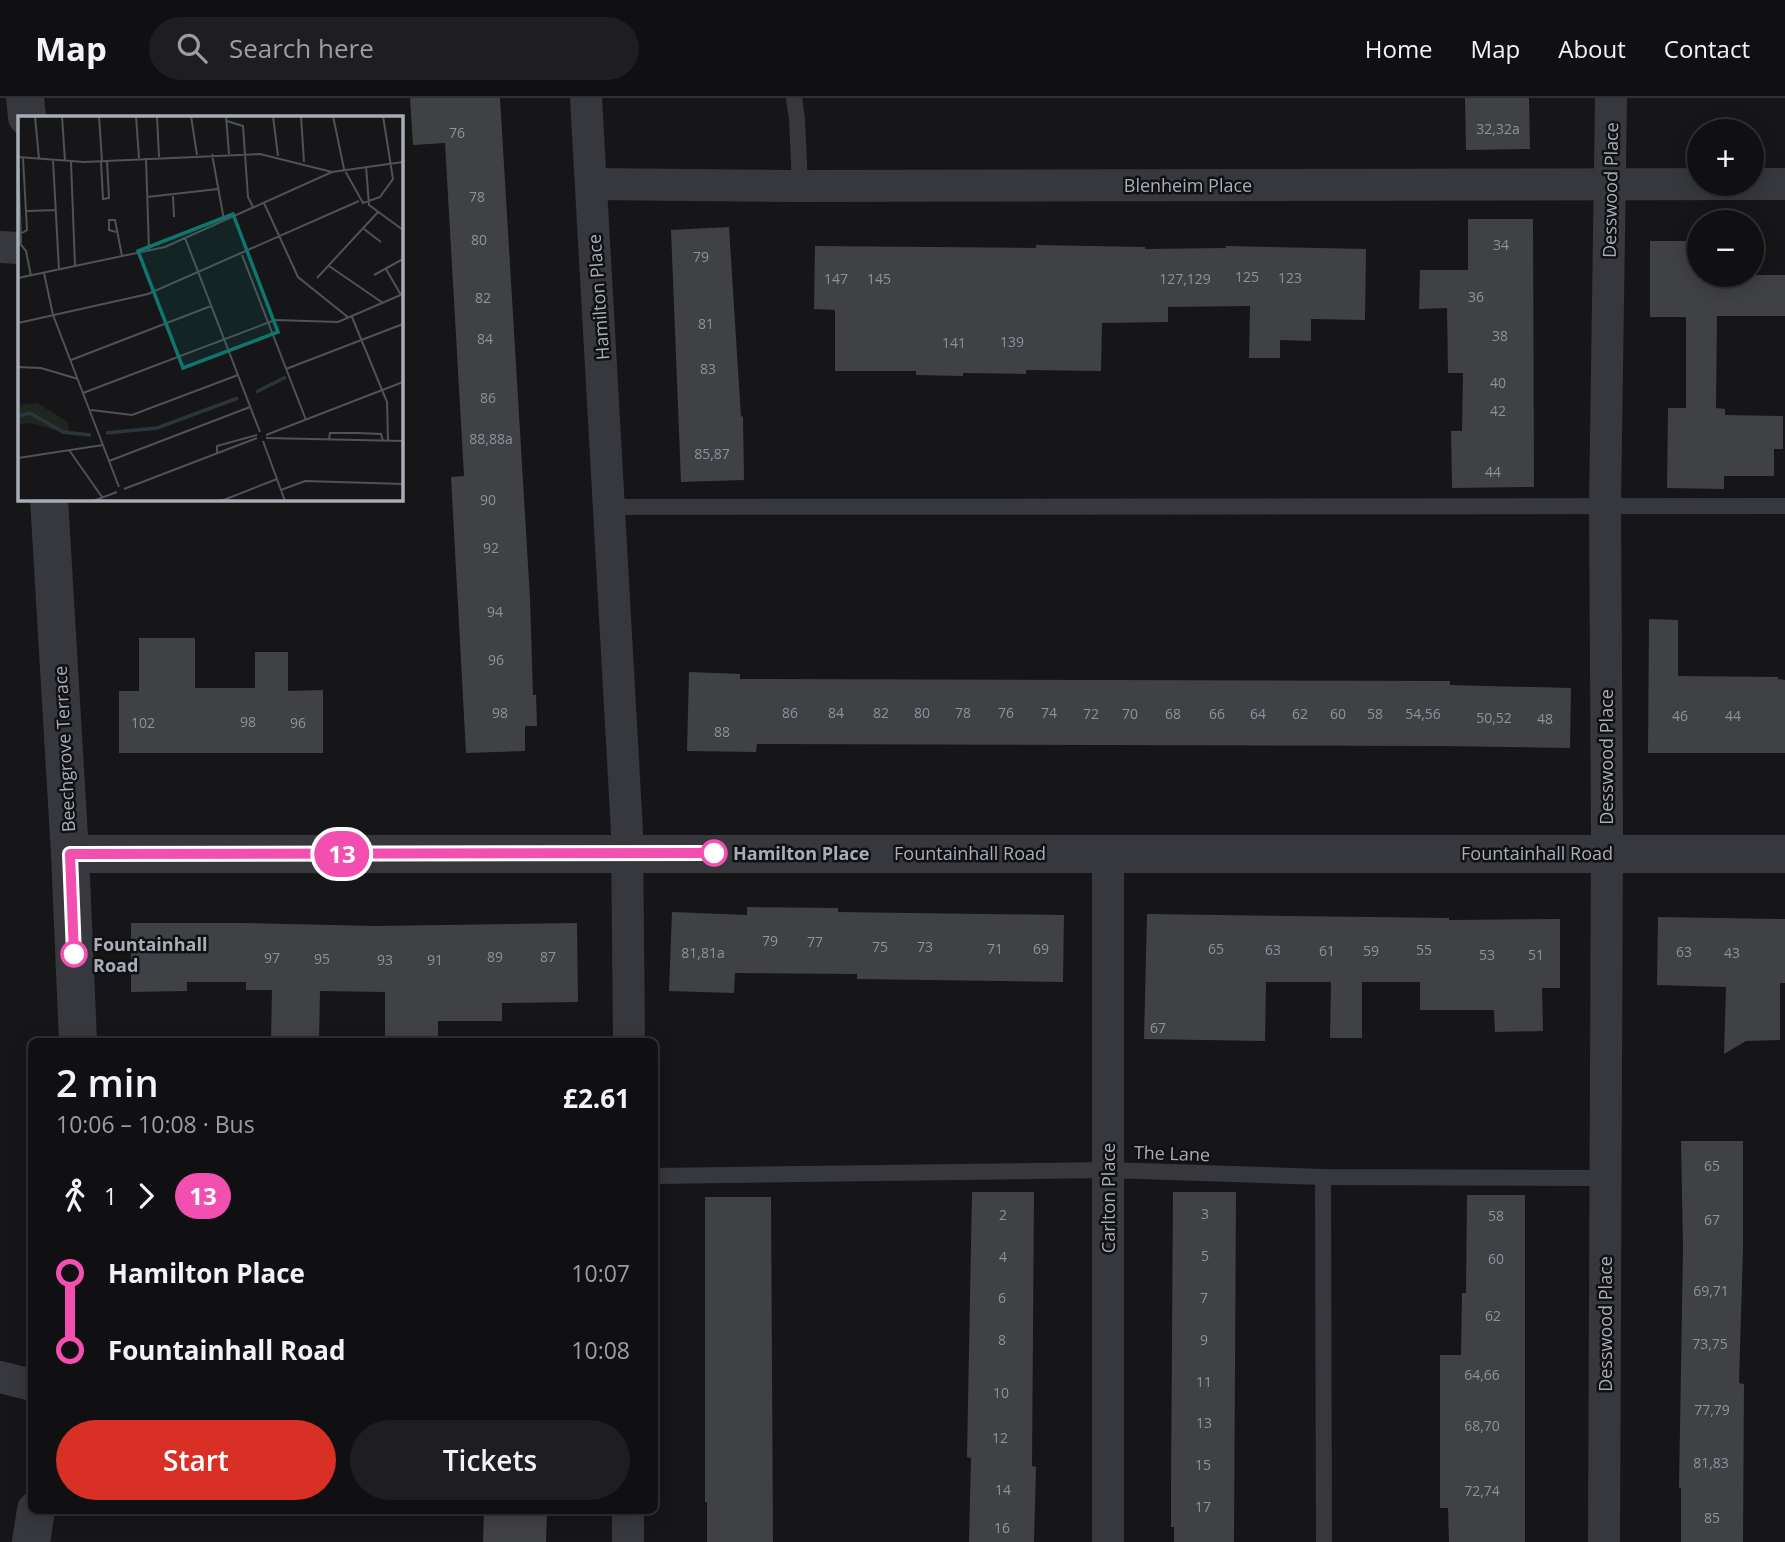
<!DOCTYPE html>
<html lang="en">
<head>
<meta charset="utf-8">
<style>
  :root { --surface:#101012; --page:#1e1e20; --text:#f1f3f6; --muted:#9c9d9f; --line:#303032; --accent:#d93025 }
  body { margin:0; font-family:"Open Sans",sans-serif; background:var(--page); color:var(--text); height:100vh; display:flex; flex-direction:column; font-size:26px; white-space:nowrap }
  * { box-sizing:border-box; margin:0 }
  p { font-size:23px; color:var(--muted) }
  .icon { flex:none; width:38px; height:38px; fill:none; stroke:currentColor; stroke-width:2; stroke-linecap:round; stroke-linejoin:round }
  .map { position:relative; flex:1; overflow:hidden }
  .panel { position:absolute; left:28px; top:940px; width:630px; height:476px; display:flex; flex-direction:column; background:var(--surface); border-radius:10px; box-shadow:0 4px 18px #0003,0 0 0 2px var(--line) }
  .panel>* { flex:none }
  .badge { padding:0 14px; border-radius:23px; font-size:24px; line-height:46px }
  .controls { position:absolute; left:1687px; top:21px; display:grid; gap:14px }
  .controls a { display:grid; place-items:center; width:77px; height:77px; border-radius:50%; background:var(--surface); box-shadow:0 4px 18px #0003,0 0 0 2px var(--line); font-size:35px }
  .map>.badge { position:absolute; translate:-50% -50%; box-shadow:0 0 0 4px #fff }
  .legs { display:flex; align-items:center; gap:10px; height:77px; padding:0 28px; font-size:23px }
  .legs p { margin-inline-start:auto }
  .summary { display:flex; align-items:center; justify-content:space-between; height:119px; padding:0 28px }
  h1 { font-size:38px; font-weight:600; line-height:52px }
  .primary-button { display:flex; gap:14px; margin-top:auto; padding:14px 28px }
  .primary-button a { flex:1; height:80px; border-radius:42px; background:var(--accent); color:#fff; font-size:28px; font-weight:600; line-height:80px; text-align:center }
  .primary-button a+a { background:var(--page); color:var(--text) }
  ul { padding:0 28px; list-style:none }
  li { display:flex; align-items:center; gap:24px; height:77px; font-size:26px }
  li i { display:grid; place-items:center; width:10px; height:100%; margin:0 9px; background:currentColor }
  li i::after { content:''; width:18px; height:18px; margin:-9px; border:5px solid; border-radius:50%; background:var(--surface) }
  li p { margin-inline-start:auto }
  li:first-child i { background:linear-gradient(#0000 50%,currentColor 0) }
  li:last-child i { background:linear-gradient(currentColor 50%,#0000 0) }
  header { display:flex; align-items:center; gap:42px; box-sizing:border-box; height:98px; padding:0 35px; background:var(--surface); border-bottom:2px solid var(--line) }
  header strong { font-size:33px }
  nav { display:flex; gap:38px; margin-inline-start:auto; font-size:24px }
  .search { width:490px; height:63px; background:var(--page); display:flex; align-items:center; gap:18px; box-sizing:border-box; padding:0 24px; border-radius:38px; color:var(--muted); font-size:26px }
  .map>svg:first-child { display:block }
  .building { fill:#404145 }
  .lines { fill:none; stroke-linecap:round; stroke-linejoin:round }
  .service { stroke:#37383d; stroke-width:16 }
  .minor { stroke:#37383d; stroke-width:32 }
  .tertiary { stroke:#37383d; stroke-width:38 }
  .line-1-casing { stroke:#fff; stroke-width:16 }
  .line-1 { stroke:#f24fb0; stroke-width:10 }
  .stop-1-dot { fill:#fff; stroke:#f24fb0; stroke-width:3.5 }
  .labels { text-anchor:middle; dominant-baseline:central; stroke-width:5; stroke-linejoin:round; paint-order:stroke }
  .number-label { font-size:14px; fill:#8e929b }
  .street-label { font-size:18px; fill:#a8adb8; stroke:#111113 }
  .stop-label { font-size:18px; font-weight:bold; fill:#a8adb8; stroke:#111113; text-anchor:start }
  .inset-river { fill:none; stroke:#2c353c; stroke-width:3.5 }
  .inset-road { fill:none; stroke:#505258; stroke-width:2 }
  .view { fill:#0f766e; fill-opacity:0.15; stroke:#0f766e; stroke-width:3.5 }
  .inset-edge { fill:none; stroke:#a8adb8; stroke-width:3.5 }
</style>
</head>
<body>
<header>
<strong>Map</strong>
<div class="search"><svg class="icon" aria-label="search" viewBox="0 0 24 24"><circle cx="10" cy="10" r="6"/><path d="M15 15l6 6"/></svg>Search here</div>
<nav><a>Home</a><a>Map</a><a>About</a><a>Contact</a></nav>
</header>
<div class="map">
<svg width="1785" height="1444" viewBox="0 0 1785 1444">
  <rect width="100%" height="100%" fill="#161618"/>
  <!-- building -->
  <g class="building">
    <path d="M410 0H500L530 500 533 597H536L537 628H525V653L466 655 451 379 464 378 445 45 413 47Z"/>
    <path d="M1465 0H1529L1530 51 1466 52Z"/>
    <path d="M1468 121H1533L1534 389 1452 390 1451 333H1462L1463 275H1448L1447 210 1419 211 1420 172H1468Z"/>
    <path d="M729 129 741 319 743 318 744 382 681 384 671 132Z"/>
    <path d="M1650 143H1699V177H1785V218H1717L1716 310 1725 311V317L1783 318V351H1774V378H1724V391L1667 390 1668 310H1686V219H1650Z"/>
    <path d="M1036 147 1145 149V151L1226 150V148L1366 151 1365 222 1311 221V243L1280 242V260H1249L1250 208 1168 209V224L1102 225 1101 273 1026 272V276L963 275V278L916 277V273H835V212L814 211 815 148 1036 150Z"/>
    <path d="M1649 521 1678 522V578L1778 579V581L1785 582V655H1648Z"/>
    <path d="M139 540H195V590H255V554H288V593L323 592V655H119V593H139Z"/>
    <path d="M689 574 740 576V581L1450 583V587L1571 590 1570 650 1439 648 757 646 756 654 687 653Z"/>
    <path d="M747 809 838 810V814L1064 817 1063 884 857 881V876L735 875 734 895 669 893 672 814 747 817Z"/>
    <path d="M1147 816 1449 820V822L1560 821V890H1542L1543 933 1495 934 1494 912H1420V884H1362V940H1330L1331 884H1266L1265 943 1144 941Z"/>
    <path d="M1658 819 1785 821V885H1780V942L1746 943 1724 956 1726 889 1657 887Z"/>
    <path d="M131 825H240L375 828 577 825 578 904 502 905V923H438V943H385V894L320 893 319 943H271L272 892H246V884H187V893L131 894Z"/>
    <path d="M1681 1043H1743V1150L1739 1285 1744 1286 1743 1444H1681V1390H1679L1683 1150Z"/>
    <path d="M972 1094H1034L1032 1368 1036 1369 1034 1444H969L971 1360 967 1359Z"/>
    <path d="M1173 1094H1236L1234 1444H1174V1429H1171V1387Z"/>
    <path d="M1467 1097H1525V1444H1449L1448 1410H1440V1257H1461L1462 1195H1466Z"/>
    <path d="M705 1099H771L773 1444H707V1404H705Z"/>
    <path d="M484 1412H547L546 1444H483Z"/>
  </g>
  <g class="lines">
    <!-- service -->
    <g class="service">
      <path d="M794 0 797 21 800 88"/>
      <path d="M610 409 1785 408"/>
      <path d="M654 1078 1108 1072 1323 1079 1605 1080"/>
      <path d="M1323 1079 1324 1444"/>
    </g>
    <!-- minor -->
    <g class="minor">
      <path d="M586 0 627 734 629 943"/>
      <path d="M591 86 800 88 1785 86"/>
      <path d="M0 149 19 150"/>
      <path d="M1108 755V1444"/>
      <path d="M0 1279 32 1287"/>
      <path d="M628 1444V1412"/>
      <path d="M1604 1444 1607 735 1605 407 1611 0"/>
    </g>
    <!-- tertiary -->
    <g class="tertiary">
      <path d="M25 0 27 19"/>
      <path d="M49 401 70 756 78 943"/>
      <path d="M70 756H1785"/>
      <path d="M31 1444 36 1412"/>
    </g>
  </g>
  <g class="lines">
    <defs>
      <path id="line-1" d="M74 856 70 756 714 755"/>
    </defs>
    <!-- line-1 casing -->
    <use href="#line-1" class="line-1-casing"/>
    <!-- line-1 -->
    <use href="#line-1" class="line-1"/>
  </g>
  <!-- markers -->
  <g class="stop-1-dot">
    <circle cx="714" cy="755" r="12"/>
    <circle cx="74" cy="856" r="12"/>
  </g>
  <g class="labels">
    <!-- number labels -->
    <g class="number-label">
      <text x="1498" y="30">32,32a</text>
      <text x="457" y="34">76</text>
      <text x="477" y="98">78</text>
      <text x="479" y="141">80</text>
      <text x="1501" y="146">34</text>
      <text x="701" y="158">79</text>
      <text x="1247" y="178">125</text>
      <text x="1290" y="179">123</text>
      <text x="836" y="180">147</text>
      <text x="879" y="180">145</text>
      <text x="1185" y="180">127,129</text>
      <text x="1476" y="198">36</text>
      <text x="483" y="199">82</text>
      <text x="706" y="225">81</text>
      <text x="1500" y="237">38</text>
      <text x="485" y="240">84</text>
      <text x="1012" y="243">139</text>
      <text x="954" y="244">141</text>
      <text x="708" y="270">83</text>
      <text x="1498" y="284">40</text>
      <text x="488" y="299">86</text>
      <text x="1498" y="312">42</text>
      <text x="491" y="340">88,88a</text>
      <text x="712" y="355">85,87</text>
      <text x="1493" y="373">44</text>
      <text x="488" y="401">90</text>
      <text x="491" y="449">92</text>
      <text x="495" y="513">94</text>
      <text x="496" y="561">96</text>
      <text x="500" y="614">98</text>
      <text x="790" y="614">86</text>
      <text x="836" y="614">84</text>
      <text x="881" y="614">82</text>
      <text x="922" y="614">80</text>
      <text x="963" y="614">78</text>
      <text x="1006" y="614">76</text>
      <text x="1049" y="614">74</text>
      <text x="1091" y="615">72</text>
      <text x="1130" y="615">70</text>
      <text x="1173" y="615">68</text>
      <text x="1217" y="615">66</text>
      <text x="1258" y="615">64</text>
      <text x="1300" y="615">62</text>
      <text x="1338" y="615">60</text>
      <text x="1375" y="615">58</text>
      <text x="1423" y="615">54,56</text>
      <text x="1680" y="617">46</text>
      <text x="1733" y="617">44</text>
      <text x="1494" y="619">50,52</text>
      <text x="1545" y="620">48</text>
      <text x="248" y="623">98</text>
      <text x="143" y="624">102</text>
      <text x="298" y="624">96</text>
      <text x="722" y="633">88</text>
      <text x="770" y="842">79</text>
      <text x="815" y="843">77</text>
      <text x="880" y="848">75</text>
      <text x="925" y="848">73</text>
      <text x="995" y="850">71</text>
      <text x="1041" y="850">69</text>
      <text x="1216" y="850">65</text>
      <text x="1273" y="851">63</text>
      <text x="1424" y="851">55</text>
      <text x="1327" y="852">61</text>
      <text x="1371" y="852">59</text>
      <text x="1684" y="853">63</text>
      <text x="703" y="854">81,81a</text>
      <text x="1732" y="854">43</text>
      <text x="1487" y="856">53</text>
      <text x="1536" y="856">51</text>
      <text x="495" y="858">89</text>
      <text x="548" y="858">87</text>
      <text x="272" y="859">97</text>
      <text x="322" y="860">95</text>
      <text x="385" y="861">93</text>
      <text x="435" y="861">91</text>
      <text x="1158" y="929">67</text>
      <text x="1712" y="1067">65</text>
      <text x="1205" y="1115">3</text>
      <text x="1003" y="1116">2</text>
      <text x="1496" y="1117">58</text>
      <text x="1712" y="1121">67</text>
      <text x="1205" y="1157">5</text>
      <text x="1003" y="1158">4</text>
      <text x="1496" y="1160">60</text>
      <text x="1711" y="1192">69,71</text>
      <text x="1002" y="1199">6</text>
      <text x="1204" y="1199">7</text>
      <text x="1493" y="1217">62</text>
      <text x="1002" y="1241">8</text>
      <text x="1204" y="1241">9</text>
      <text x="1710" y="1245">73,75</text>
      <text x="1482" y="1276">64,66</text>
      <text x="1204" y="1283">11</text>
      <text x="1001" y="1294">10</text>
      <text x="1712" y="1311">77,79</text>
      <text x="1204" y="1324">13</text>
      <text x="1482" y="1327">68,70</text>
      <text x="1000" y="1339">12</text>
      <text x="1711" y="1364">81,83</text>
      <text x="1203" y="1366">15</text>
      <text x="1003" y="1391">14</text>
      <text x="1482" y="1392">72,74</text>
      <text x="1203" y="1408">17</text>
      <text x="1712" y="1419">85</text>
      <text x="1002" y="1429">16</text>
    </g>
    <!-- street labels -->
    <g class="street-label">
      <text x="1188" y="87">Blenheim Place</text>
      <text transform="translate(1610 92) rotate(-89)">Desswood Place</text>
      <text transform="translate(598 199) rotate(-94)">Hamilton Place</text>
      <text transform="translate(64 651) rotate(-93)">Beechgrove Terrace</text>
      <text transform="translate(1606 659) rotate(-90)">Desswood Place</text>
      <text x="970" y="755">Fountainhall Road</text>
      <text x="1537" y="755">Fountainhall Road</text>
      <text transform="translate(1172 1055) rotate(2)">The Lane</text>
      <text transform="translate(1108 1100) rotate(-90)">Carlton Place</text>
      <text transform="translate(1605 1226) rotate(-90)">Desswood Place</text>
    </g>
    <!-- stop labels -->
    <g class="stop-label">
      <text x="733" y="755">Hamilton Place</text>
      <text x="93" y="846">Fountainhall<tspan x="93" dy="21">Road</tspan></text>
    </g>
  </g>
  <!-- overview -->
  <g transform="translate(18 18)">
    <rect width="385" height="385" fill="#161618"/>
    <path d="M19 287 50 306 51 314 61 321 12 307 0 309V289Z" fill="#1e261f"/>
    <path class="inset-river" d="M238 276 268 261M0 300 12 297 45 316 73 319M88 317 139 312 220 282"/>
    <path class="inset-road" d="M17 0 21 43M44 0 47 45M81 0 84 45M118 0 121 42M139 0 141 41M173 0 179 39M208 0 211 38M255 0 260 40M283 0 286 46M315 0 326 53 345 87 362 81 375 63 365 0M209 5 225 10 230 81 235 91M194 38 206 104M0 41 66 46 242 38 314 56M0 41 3 127M128 42 131 134M35 44 41 154M83 45 85 83 91 82 89 45M53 46 57 150M348 50 351 89 385 114M155 80 156 101M129 81 200 73M246 87 280 161 331 202M9 95 38 94M346 113 363 126M98 116 91 114V104H97L104 140M4 117 9 114 5 42M167 122 242 316M0 125 8 135 13 160M224 139 288 304M311 150 365 187M368 153 383 179M26 157 35 199 101 371M356 159 385 143M0 162 147 131 314 56 385 46M299 162 360 96M334 201 369 286 370 325M0 207 130 178 341 85M53 244 193 190M0 251 23 252 60 263M268 253 385 208M65 277 257 204 320 206 385 178M73 294 114 299 220 259M248 319 385 266M248 322 385 325M311 323 312 317H339L363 318 365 325M245 325 267 385M51 334 84 381M199 337V330L239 319M0 342 85 329M91 345 232 291M106 373 239 322M263 374 287 365 385 368M75 385 99 376M203 385 259 363M269 385H385"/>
    <path class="view" d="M215 98 260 216 165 252 120 135Z"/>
    <rect width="385" height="385" class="inset-edge"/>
  </g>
</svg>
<div class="controls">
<a>+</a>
<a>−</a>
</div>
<b class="badge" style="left:342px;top:756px;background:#f24fb0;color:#fff">13</b>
<section class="panel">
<div class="summary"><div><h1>2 min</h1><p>10:06 – 10:08 · Bus</p></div><b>£2.61</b></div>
<div class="legs"><svg class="icon" aria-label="walk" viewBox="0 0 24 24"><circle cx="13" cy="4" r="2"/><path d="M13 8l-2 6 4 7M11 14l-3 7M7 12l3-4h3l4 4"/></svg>1<svg class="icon" aria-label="forward" viewBox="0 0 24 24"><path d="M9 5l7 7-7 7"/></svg><b class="badge" style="background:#f24fb0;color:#fff">13</b></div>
<ul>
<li><i style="color:#f24fb0"></i><b>Hamilton Place</b><p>10:07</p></li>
<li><i style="color:#f24fb0"></i><b>Fountainhall Road</b><p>10:08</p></li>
</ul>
<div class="primary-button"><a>Start</a><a>Tickets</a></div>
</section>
</div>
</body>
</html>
